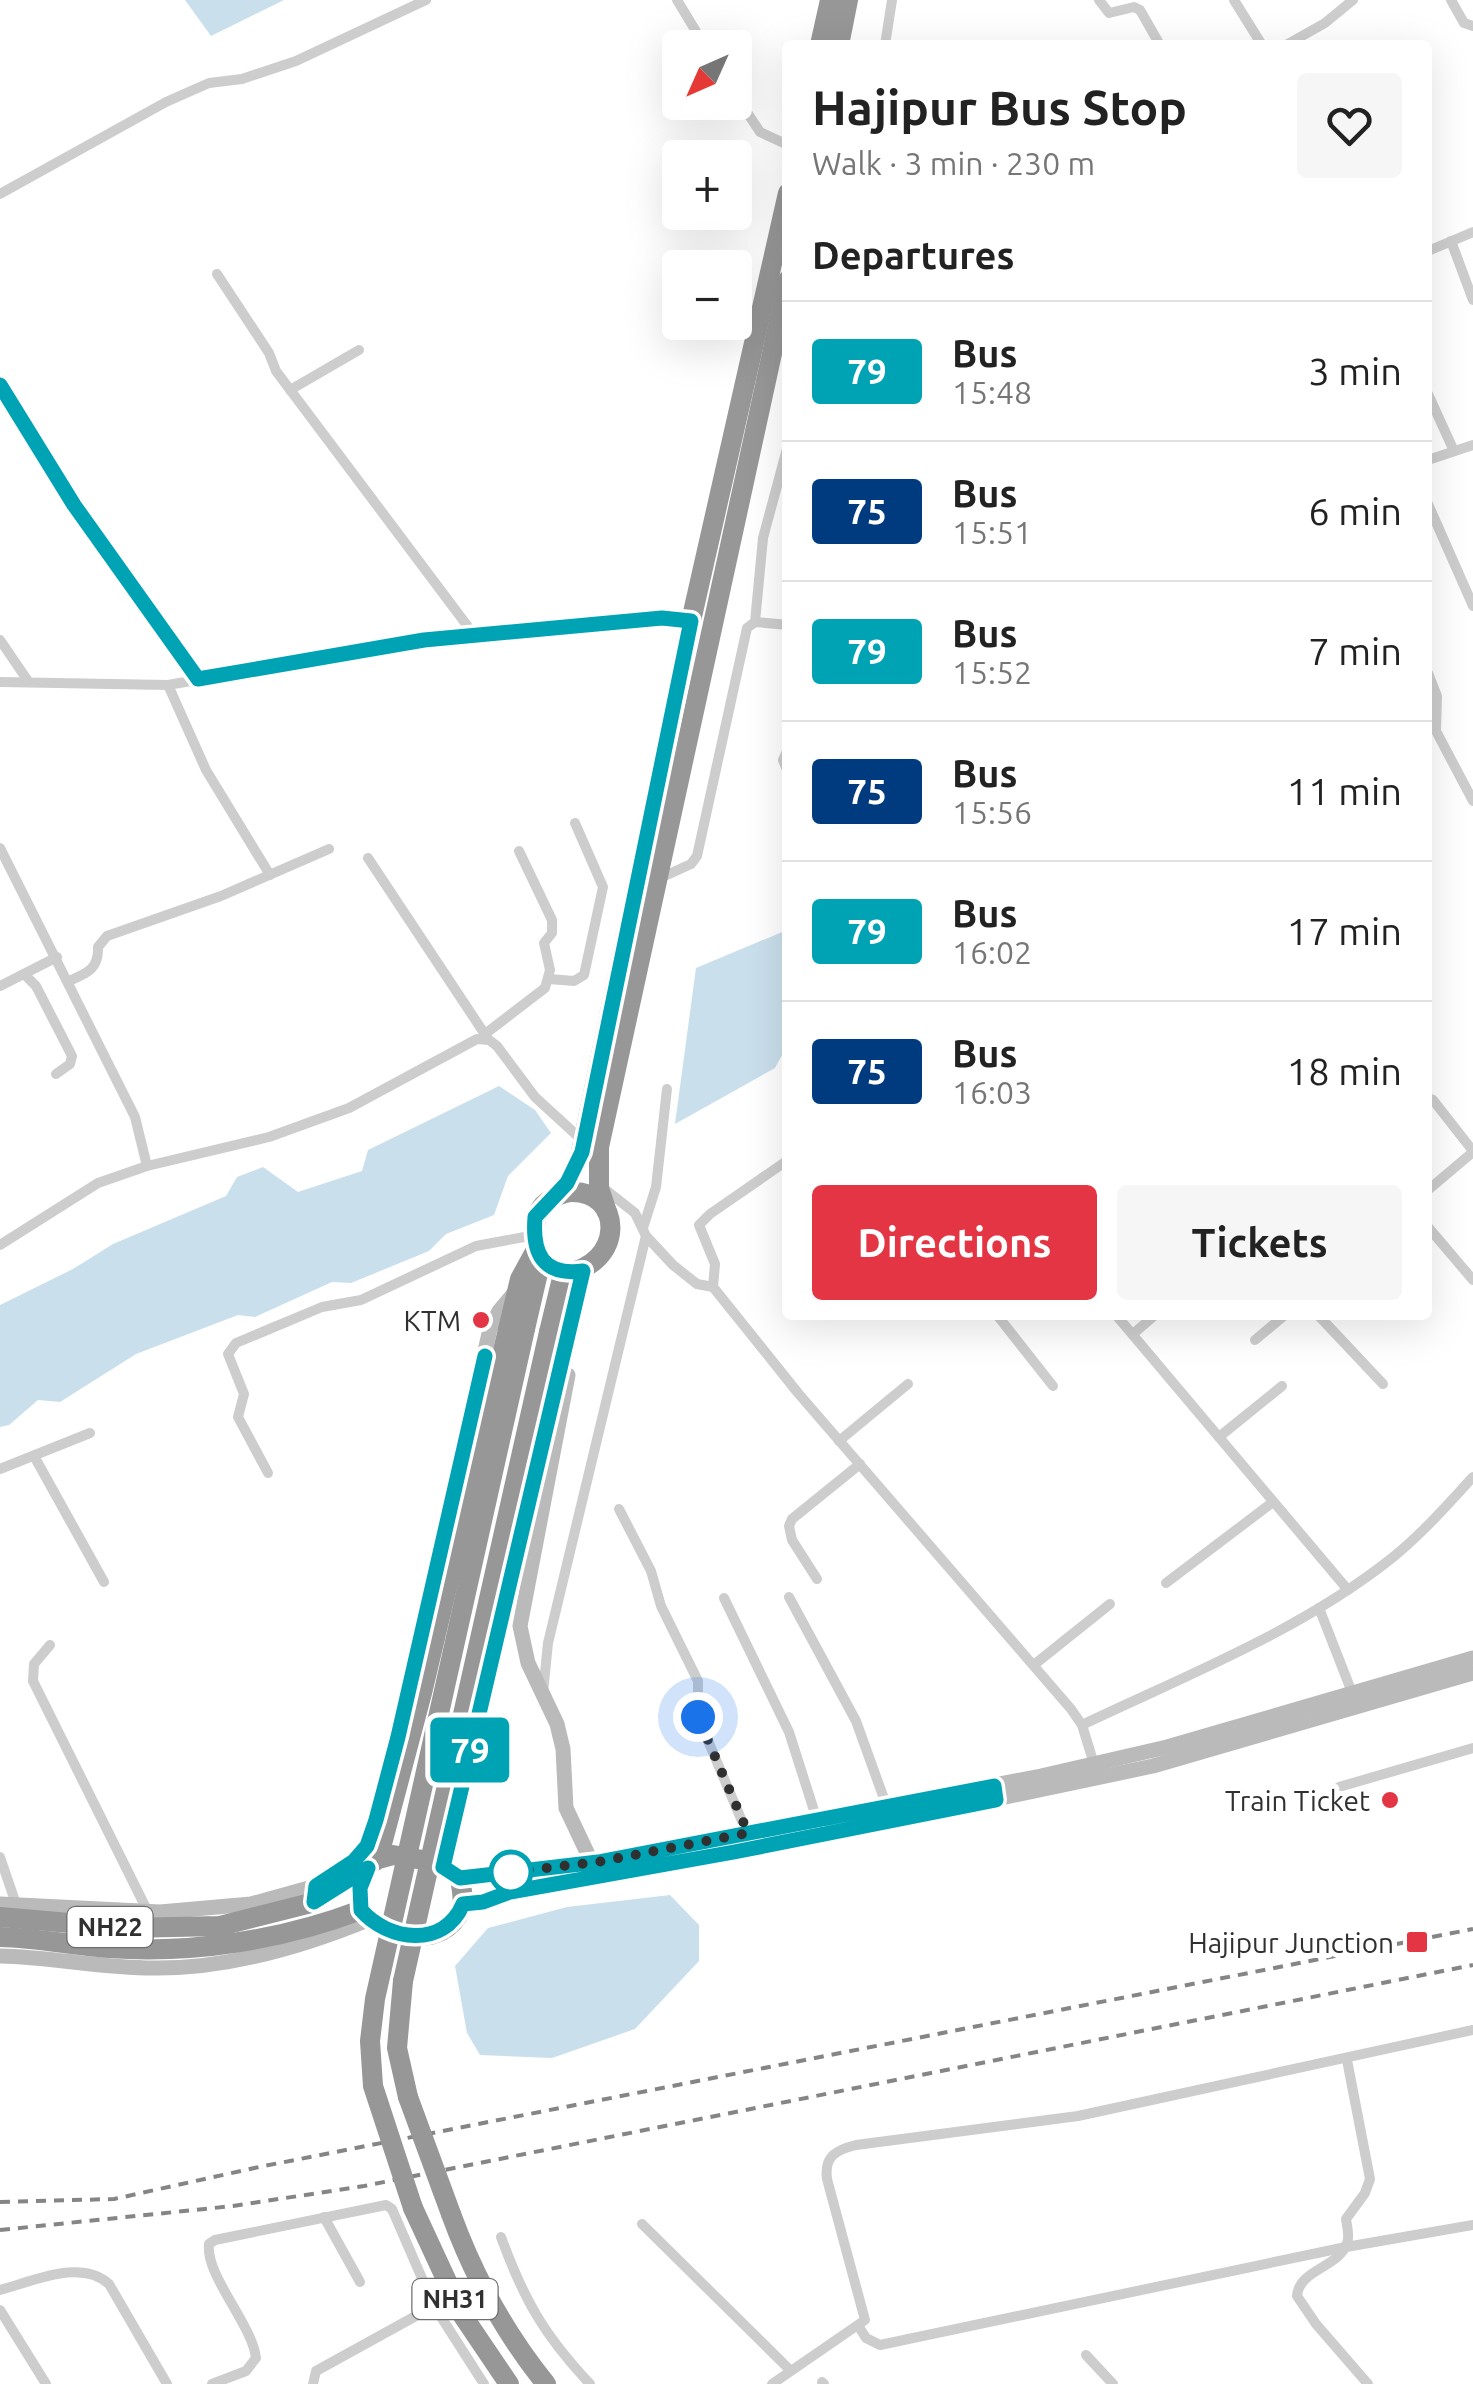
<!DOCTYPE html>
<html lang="en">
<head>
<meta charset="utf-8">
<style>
  :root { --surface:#fff; --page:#f6f6f6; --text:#222; --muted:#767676; --line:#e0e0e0; --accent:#e33543 }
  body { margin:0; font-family:Ubuntu,sans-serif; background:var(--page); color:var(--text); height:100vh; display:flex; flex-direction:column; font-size:38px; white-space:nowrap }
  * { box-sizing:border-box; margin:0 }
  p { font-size:32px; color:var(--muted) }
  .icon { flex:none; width:55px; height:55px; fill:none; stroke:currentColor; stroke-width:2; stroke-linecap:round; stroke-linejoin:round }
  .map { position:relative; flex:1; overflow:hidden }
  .drawer { position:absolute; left:782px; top:40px; width:650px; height:1280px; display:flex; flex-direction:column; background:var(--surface); border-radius:10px; box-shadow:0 10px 40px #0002 }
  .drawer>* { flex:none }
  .badge { padding:0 20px; border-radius:8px; font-size:35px; line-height:65px }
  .needle { width:65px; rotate:225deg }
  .buttons { position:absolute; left:662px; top:30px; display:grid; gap:20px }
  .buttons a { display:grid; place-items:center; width:90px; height:90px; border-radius:10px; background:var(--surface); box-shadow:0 10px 40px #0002; font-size:50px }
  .you { position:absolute; width:50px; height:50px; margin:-25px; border:8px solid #fff; border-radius:50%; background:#1a73e8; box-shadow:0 0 0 15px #1a73e833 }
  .map>.badge { position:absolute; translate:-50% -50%; box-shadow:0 0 0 5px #fff }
  h2 { padding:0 30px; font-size:38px; line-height:90px }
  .round { display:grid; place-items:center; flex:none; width:105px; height:105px; border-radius:10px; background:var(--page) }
  .headline { display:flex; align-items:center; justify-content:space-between; height:170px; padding:0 30px }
  h1 { font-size:48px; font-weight:700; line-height:75px }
  .cta { display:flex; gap:20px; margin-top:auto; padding:20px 30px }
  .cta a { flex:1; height:115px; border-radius:10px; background:var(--accent); color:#fff; font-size:40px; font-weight:700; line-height:115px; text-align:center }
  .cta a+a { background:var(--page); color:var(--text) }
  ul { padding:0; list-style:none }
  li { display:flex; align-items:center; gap:30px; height:140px; padding:0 30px; border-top:2px solid var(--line) }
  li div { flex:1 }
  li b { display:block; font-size:38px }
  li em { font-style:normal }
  li .badge { min-width:110px; font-weight:700; text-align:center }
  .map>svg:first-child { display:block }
  .water { fill:#cadfec }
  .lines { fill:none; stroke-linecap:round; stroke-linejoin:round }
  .street { stroke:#cdcdcd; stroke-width:10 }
  .secondary { stroke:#bababa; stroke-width:15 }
  .highway { stroke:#979797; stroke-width:20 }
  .rail { stroke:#858585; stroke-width:4; stroke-dasharray:10 8; stroke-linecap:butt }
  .highway-bridge { stroke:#979797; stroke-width:20 }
  .line-casing { stroke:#fff; stroke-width:22 }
  .line { stroke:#00a3b4; stroke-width:15 }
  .walk { stroke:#303030; stroke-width:10; stroke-dasharray:0 18 }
  .poi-dot { fill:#e33543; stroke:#fff; stroke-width:4 }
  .stop-dot { fill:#fff; stroke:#00a3b4; stroke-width:5 }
  .labels { text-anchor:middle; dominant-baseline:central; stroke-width:10; stroke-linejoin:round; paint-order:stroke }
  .shield { fill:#fff; stroke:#6e6e6e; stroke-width:2.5 }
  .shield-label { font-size:25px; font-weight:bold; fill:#303030 }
  .poi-label { font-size:28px; fill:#303030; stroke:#fff; text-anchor:end }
</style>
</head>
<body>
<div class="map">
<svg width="1473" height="2384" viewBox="0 0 1473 2384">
  <rect width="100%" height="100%" fill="#fff"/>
  <!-- water -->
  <g class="water">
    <path d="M185 0H284L211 36Z"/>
    <path d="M787 930V1046L775 1068 675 1124 696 968Z"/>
    <path d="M499 1086 535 1110 551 1133 508 1176 494 1215 446 1234 429 1251 351 1283 332 1282 255 1317 238 1315 136 1354 60 1402 38 1400 9 1425 0 1427V1305L73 1269 113 1244 226 1196 237 1177 263 1167 298 1192 362 1171 368 1150Z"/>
    <path d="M670 1895 699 1925V1961L635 2029 552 2058 480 2055 467 2033 455 1966 488 1928 567 1907Z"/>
  </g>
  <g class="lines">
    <!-- street -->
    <g class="street">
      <path d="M677 0 706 48"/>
      <path d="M1099 0 1109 13 1134 7 1140 10 1160 45"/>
      <path d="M1234 0 1262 45"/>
      <path d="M1451 0 1464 23 1473 26"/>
      <path d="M885 45 892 0"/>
      <path d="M1286 45 1325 23 1353 0"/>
      <path d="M735 94 760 132 788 145"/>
      <path d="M0 194 166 102 209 83 242 79 296 61 426 0"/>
      <path d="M1451 241 1473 300"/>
      <path d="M1428 251 1473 232"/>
      <path d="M217 274 269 353 276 371 475 636"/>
      <path d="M0 385 74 505 197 679"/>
      <path d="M290 390 359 350"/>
      <path d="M1428 394 1454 451"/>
      <path d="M1428 460 1473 445"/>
      <path d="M1428 504 1473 606"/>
      <path d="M755 622 763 538 788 445"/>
      <path d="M0 640 28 681"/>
      <path d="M1428 673 1437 696 1436 731 1473 801"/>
      <path d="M0 682 168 685 424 640 662 618 691 621"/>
      <path d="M168 685 206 770 270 875"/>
      <path d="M788 749 783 760 788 772"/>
      <path d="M0 848 135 1117 147 1166"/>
      <path d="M368 858 488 1039"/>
      <path d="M658 879 691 864 697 856 747 628 755 622 788 625"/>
      <path d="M24 974 36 986 72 1056 70 1064 56 1074"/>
      <path d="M549 979 574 981 584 975 603 887 575 823"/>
      <path d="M69 981C87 973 99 969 98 947L107 936 221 896 329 849"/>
      <path d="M0 986 57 957"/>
      <path d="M485 1034 545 988 550 970 544 943 552 933V920L519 851"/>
      <path d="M1428 1098 1433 1100 1473 1151"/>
      <path d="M788 1160 710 1214 699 1225 715 1264 713 1287 798 1393 1071 1709 1082 1725 1094 1764"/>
      <path d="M602 1187 635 1213 646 1236 673 1265 697 1284 713 1287"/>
      <path d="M1428 1190 1473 1152"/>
      <path d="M1428 1227 1473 1280"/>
      <path d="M643 1228 656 1187 667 1089"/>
      <path d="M0 1245 98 1183 147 1166 269 1137 349 1108 477 1039 489 1040 497 1046 535 1097 583 1141"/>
      <path d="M997 1315 1053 1386"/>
      <path d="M1116 1315 1348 1590"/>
      <path d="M1318 1315 1383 1384"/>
      <path d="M1133 1334 1155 1315"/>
      <path d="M1255 1340 1285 1315"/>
      <path d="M1219 1437 1282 1386"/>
      <path d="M839 1441 908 1384"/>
      <path d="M34 1456 104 1582"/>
      <path d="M0 1469 90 1433"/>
      <path d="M268 1473 238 1417 244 1394 228 1354 236 1343 322 1307 361 1300 476 1246 535 1235"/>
      <path d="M619 1509 651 1571 661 1606 698 1681V1717L747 1833"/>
      <path d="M817 1579 792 1540 789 1526 792 1519 860 1464"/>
      <path d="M1166 1583 1273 1502"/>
      <path d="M789 1597 856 1721 887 1807"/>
      <path d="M724 1598 789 1732 817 1820"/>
      <path d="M1319 1608 1353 1695"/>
      <path d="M50 1645 34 1664 33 1681 148 1912"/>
      <path d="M1035 1664 1110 1604"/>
      <path d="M543 1693 548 1643 646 1236"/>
      <path d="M1082 1725C1187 1675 1300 1631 1392 1558 1422 1534 1447 1505 1473 1477"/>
      <path d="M1339 1787 1473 1748"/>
      <path d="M0 1857 16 1904"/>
      <path d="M1347 2060 1370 2179 1365 2193 1346 2219C1347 2227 1350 2236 1347 2243 1339 2268 1299 2269 1297 2296L1316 2324 1368 2384"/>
      <path d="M324 2217 360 2282"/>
      <path d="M642 2224 790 2370"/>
      <path d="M501 2237C524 2300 544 2335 590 2384"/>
      <path d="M0 2290C32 2282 80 2258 109 2284L167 2384"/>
      <path d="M0 2310 46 2384"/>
      <path d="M859 2327 866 2338 880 2345 1346 2247 1473 2225"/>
      <path d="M1086 2355 1113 2384"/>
      <path d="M822 2382 824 2384"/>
      <path d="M212 2384 246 2371 256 2358C252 2324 205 2275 209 2244L215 2240 386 2205 392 2209 434 2306 484 2384"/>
      <path d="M313 2384 316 2371 434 2306"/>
      <path d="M772 2384 865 2320 827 2179C824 2156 836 2150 856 2145L1078 2116 1473 2030"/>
    </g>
    <!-- secondary -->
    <g class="secondary">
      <path d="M568 1375 520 1626 528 1663 557 1724 563 1749 566 1808 592 1863"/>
      <path d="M460 1878 598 1862 1041 1776 1167 1747 1473 1658"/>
      <path d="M0 1904 160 1912 251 1904 316 1886 354 1861 367 1845 398 1737 490 1329 499 1311 515 1292"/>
      <path d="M463 1905 535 1886 810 1838 1153 1766 1473 1673"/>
      <path d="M0 1956C51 1957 102 1968 153 1968 228 1969 302 1947 370 1919"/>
    </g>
    <!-- highway -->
    <g class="highway">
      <path d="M820 45 830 0"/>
      <path d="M839 45 848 0"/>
      <path d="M570 1192C625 1190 625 1266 563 1274L541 1260C530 1227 531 1200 570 1192Z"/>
      <path d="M555 1195 567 1183 581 1152 691 621 788 193"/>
      <path d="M607 1212 599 1188V1147L788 280"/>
      <path d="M525 1329 541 1260"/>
      <path d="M549 1332 563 1274"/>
      <path d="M378 1859 422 1693 520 1279 537 1248"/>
      <path d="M443 1867 583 1271"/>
      <path d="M0 1917 127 1928 220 1926 315 1902 378 1859 393 1855 435 1862 460 1878C461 1888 465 1900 461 1909 444 1951 385 1938 361 1910L360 1888 368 1867"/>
      <path d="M0 1937C36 1938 72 1945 109 1948 193 1954 282 1940 361 1910"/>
      <path d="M403 1981 397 2048 408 2097"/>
      <path d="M413 2208 463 2316 509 2384"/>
      <path d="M451 2214C474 2277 504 2332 546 2384"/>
    </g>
    <!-- rail -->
    <g class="rail">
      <path d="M0 2202 114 2199 259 2167 1473 1929"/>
      <path d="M0 2230 233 2206 364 2186 1473 1965"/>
    </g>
    <!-- highway-bridge -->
    <g class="highway-bridge">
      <path d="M403 1981 549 1332"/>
      <path d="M408 2097 451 2214"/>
      <path d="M413 2208 373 2086 370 2041 375 1999 525 1329"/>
    </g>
  </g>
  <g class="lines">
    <defs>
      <path id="line" d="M0 385 74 505 198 679 424 640 662 618 691 621 582 1152 567 1183 535 1217C532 1254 543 1276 583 1271L443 1867 460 1878 598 1862 994 1786 996 1800 734 1852 510 1892 483 1902 463 1904C444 1949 388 1941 361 1910L360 1888 368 1868 314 1902 316 1886 354 1861 367 1846 376 1820 398 1737 485 1356"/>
    </defs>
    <!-- line casing -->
    <use href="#line" class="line-casing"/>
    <!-- line -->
    <use href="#line" class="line"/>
    <!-- walk -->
    <path class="walk" d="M511 1872 598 1862 748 1833 698 1717"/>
  </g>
  <!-- markers -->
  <g class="poi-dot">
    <circle cx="481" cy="1320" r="10"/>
    <circle cx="1390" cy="1800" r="10"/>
    <rect x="1405" y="1930" width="24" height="24" rx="5"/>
  </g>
  <circle class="stop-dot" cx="511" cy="1872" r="20"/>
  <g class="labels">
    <!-- shield labels -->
    <g class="shield">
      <rect x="67.5" y="1907" width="85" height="40" rx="8"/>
      <rect x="412.5" y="2279" width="85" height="40" rx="8"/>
    </g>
    <g class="shield-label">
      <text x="110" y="1927">NH22</text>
      <text x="455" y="2299">NH31</text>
    </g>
    <!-- poi labels -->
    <g class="poi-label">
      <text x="461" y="1320">KTM</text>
      <text x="1370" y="1800">Train Ticket</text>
      <text x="1394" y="1942">Hajipur Junction</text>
    </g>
  </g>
</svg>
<div class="buttons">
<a><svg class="needle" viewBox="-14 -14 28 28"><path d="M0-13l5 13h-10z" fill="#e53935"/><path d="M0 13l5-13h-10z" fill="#767676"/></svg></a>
<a>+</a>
<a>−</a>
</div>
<div class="you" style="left:698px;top:1717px"></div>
<b class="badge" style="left:470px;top:1750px;background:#00a3b4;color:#fff">79</b>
<section class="drawer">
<div class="headline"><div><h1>Hajipur Bus Stop</h1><p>Walk · 3 min · 230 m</p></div><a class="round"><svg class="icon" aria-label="heart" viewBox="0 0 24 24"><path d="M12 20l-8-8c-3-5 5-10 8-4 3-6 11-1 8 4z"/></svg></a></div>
<h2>Departures</h2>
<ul>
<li><span class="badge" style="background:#00a3b4;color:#fff">79</span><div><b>Bus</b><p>15:48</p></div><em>3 min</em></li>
<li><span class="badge" style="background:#003b80;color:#fff">75</span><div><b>Bus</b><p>15:51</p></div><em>6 min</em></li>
<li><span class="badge" style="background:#00a3b4;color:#fff">79</span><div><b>Bus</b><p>15:52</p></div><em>7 min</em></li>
<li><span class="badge" style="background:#003b80;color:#fff">75</span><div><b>Bus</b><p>15:56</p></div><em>11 min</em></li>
<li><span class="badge" style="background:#00a3b4;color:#fff">79</span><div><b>Bus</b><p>16:02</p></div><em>17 min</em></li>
<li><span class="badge" style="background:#003b80;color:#fff">75</span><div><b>Bus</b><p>16:03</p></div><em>18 min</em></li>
</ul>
<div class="cta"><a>Directions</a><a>Tickets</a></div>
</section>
</div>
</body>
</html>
